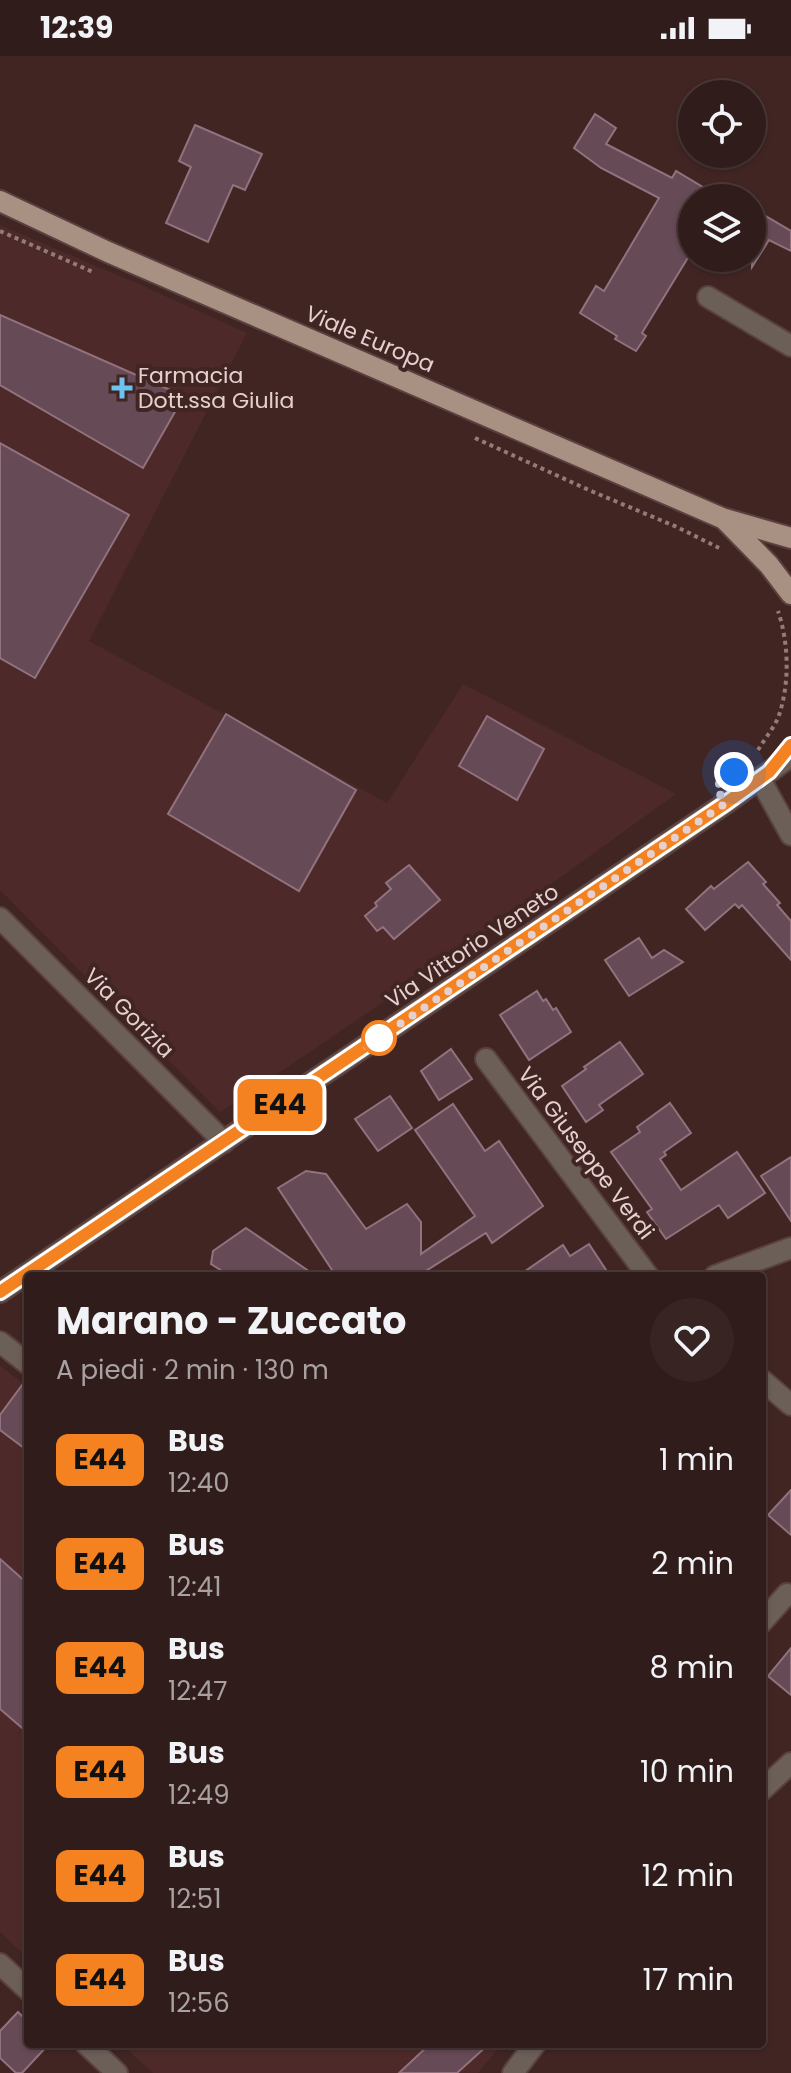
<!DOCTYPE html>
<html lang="it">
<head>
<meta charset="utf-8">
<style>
  :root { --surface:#301c1a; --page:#382523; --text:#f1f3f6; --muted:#a8a1a2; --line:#4b3a39 }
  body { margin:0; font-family:Poppins,sans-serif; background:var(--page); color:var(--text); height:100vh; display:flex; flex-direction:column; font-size:30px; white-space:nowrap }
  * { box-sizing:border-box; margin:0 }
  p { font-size:26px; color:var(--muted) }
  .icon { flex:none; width:44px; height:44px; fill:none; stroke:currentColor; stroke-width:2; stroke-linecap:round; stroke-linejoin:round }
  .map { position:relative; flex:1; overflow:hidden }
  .drawer { position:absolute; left:24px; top:1216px; width:742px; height:776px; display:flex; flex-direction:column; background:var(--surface); border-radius:8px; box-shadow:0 2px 6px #0004,0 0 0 2px var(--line) }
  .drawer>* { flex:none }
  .badge { padding:0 16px; border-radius:12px; font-size:28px; line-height:52px }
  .controls { position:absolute; left:678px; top:24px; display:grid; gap:16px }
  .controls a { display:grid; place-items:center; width:88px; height:88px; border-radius:50%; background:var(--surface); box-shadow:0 2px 6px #0004,0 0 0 2px var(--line); font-size:40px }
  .you { position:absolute; width:40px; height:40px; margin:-20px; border:6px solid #fff; border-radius:50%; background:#1a73e8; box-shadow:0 0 0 12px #1a73e833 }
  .map>.badge { position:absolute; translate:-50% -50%; box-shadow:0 0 0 4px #fff }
  .round { display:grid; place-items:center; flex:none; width:84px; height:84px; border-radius:42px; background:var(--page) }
  .summary { display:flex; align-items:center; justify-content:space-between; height:136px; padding:0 32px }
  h1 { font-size:38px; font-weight:700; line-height:60px }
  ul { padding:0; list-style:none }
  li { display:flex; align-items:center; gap:24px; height:104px; padding:0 32px }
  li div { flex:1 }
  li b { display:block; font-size:30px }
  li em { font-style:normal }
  li .badge { min-width:88px; font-weight:700; text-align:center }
  .status { display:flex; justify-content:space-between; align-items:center; height:56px; padding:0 40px; background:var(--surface); direction:ltr }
  .status svg { height:22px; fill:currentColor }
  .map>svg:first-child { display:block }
  .built { fill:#4d2a29 }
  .building { fill:#664a55; stroke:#91727e; stroke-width:2 }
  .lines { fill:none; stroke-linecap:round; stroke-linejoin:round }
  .minor-casing { stroke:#5a413f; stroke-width:24 }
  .major-casing { stroke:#5a413f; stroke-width:24 }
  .path { stroke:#927b79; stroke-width:4; stroke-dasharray:4 4; stroke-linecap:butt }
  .minor { stroke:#6b5f58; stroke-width:20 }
  .major { stroke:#a89082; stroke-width:20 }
  .line-casing { stroke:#fff; stroke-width:18 }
  .line { stroke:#f58220; stroke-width:12 }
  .walk { stroke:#e4d1cf; stroke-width:8; stroke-dasharray:0 14.4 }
  .poi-dot { fill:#6cc3f2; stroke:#402523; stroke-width:3 }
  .stop-dot { fill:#fff; stroke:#f58220; stroke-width:4 }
  .labels { text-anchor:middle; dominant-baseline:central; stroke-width:8; stroke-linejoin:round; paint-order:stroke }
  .street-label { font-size:22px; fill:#e4d1cf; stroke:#402523 }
  .poi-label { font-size:22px; fill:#e4d1cf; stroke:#402523; text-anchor:start }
</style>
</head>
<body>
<div class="status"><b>12:39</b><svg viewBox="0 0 49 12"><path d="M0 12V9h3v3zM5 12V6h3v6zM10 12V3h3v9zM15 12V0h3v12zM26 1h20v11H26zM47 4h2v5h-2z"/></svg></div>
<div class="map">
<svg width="791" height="2017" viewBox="0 0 791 2017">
  <rect width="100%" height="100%" fill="#402523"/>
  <!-- built -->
  <g class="built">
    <path d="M0 169 143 230 247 277 89 585 387 747 463 628 676 738 436 911 220 1056 0 834Z"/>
    <path d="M0 1310 28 1331V1902L0 1876Z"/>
    <path d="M121 1988H502L478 2017H153Z"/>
  </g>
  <!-- building -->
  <g class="building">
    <path d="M595 58 616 72 606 88 672 122 676 115 721 142H692V195L642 277 646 280 636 295 615 283 617 280 580 257 596 230 604 235 659 142 601 112 574 92Z"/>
    <path d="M195 69 262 98 245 134 233 129 208 186 166 167 191 111 179 105Z"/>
    <path d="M752 152 791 175V195L769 184 752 211Z"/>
    <path d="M0 259 184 340 143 412 0 329Z"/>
    <path d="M0 387 129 459 35 622 0 602Z"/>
    <path d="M226 658 356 734 299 835 168 758Z"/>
    <path d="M487 660 544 693 517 744 459 710Z"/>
    <path d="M748 806 766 826 763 828 780 847 777 849 791 865V904L742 849 739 852 735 848 705 874 686 853 711 830 714 833Z"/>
    <path d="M409 809 440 844 394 883 383 871 377 875 365 860 377 850 375 847 391 833 386 827Z"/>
    <path d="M639 882 652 902 664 894 683 906 629 940 605 904Z"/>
    <path d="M537 935 543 945 546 943 553 954 556 952 571 976 529 1004 500 959Z"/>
    <path d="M620 986 643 1018 599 1049 603 1054 586 1066 562 1030 586 1013 584 1011Z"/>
    <path d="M451 993 472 1023 439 1044 421 1015Z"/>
    <path d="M390 1040 412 1072 378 1095 355 1063Z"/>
    <path d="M670 1047 691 1077 664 1096 666 1099 660 1103 681 1134 737 1096 765 1137 728 1162 719 1149 666 1183 647 1156 652 1153 611 1096 640 1076 637 1071Z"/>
    <path d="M453 1048 485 1095 499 1085 543 1150 492 1187 486 1177 421 1218V1220H336L278 1132 306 1115 326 1118 366 1173 407 1148 421 1166V1198L475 1160 415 1074Z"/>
    <path d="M791 1101V1165L761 1120Z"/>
    <path d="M246 1172 316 1220H230L211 1208 213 1195Z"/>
    <path d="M589 1188 610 1220H518L563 1189 570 1200Z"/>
    <path d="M28 1321V1395L0 1374V1359Z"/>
    <path d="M791 1434V1479L768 1459Z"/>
    <path d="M0 1503 28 1528V1677L0 1653Z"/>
    <path d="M791 1592V1639L768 1620Z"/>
    <path d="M18 1956 28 1966V1988H49L22 2017H16L0 2002V1975Z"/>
    <path d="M430 1988H489L457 2017H399Z"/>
  </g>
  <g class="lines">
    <defs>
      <g id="minor">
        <path d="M708 241 791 290"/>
        <path d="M760 723 791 779"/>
        <path d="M0 862 224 1086"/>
        <path d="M486 1003 648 1220"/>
        <path d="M715 1220 791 1192"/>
        <path d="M0 1236 726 747 791 700"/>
        <path d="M0 1286 28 1308"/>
        <path d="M762 1324 791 1349"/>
        <path d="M762 1566 787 1538"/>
        <path d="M762 1734 791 1707"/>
        <path d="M0 1908 28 1934"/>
        <path d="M86 1988 117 2017"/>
        <path d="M513 2017 535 1988"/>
      </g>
      <g id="major">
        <path d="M0 145 108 196 722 462 791 482"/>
        <path d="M725 464 769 509 791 538"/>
      </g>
    </defs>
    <!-- minor casing -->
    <use href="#minor" class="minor-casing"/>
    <!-- major casing -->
    <use href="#major" class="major-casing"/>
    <!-- path -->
    <g class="path">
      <path d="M0 175 93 216"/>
      <path d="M475 382 591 435 677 471 719 492"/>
      <path d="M758 694C764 684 773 673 778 662 790 629 789 587 778 555"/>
    </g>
    <!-- minor -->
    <use href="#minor" class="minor"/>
    <!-- major -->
    <use href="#major" class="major"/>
  </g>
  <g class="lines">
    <defs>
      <path id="line" d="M0 1236 726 747 769 716 791 689"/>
    </defs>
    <!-- line casing -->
    <use href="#line" class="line-casing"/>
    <!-- line -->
    <use href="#line" class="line"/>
    <!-- walk -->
    <path class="walk" d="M379 982 366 991 726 747 715 731 734 716"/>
  </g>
  <!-- markers -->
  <path class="poi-dot" d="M118 320h8v8h8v8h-8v8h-8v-8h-8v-8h8z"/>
  <circle class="stop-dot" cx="379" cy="982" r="16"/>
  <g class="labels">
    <!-- street labels -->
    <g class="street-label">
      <text transform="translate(370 283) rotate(23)">Viale Europa</text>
      <text transform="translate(472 890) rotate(-34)">Via Vittorio Veneto</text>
      <text transform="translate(129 957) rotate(45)">Via Gorizia</text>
      <text transform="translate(586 1097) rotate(53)">Via Giuseppe Verdi</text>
    </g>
    <!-- poi labels -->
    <g class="poi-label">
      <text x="138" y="319">Farmacia<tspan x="138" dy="25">Dott.ssa Giulia</tspan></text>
    </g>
  </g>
</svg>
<div class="controls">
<a><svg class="icon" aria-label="locate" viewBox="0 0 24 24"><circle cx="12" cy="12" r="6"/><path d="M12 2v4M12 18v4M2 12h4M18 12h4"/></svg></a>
<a><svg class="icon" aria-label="layers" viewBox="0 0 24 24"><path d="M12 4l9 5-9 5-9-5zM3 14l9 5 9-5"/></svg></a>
</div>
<div class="you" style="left:734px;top:716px"></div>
<b class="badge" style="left:280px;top:1049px;background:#f58220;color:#111">E44</b>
<section class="drawer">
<div class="summary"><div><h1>Marano - Zuccato</h1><p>A piedi · 2 min · 130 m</p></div><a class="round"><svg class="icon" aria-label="heart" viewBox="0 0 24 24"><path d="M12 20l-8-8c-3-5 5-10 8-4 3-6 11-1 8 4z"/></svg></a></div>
<ul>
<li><span class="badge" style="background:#f58220;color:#111">E44</span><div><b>Bus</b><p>12:40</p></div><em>1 min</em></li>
<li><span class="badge" style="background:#f58220;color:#111">E44</span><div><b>Bus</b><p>12:41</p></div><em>2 min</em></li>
<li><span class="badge" style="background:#f58220;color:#111">E44</span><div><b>Bus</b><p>12:47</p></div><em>8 min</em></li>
<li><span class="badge" style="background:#f58220;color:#111">E44</span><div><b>Bus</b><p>12:49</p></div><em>10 min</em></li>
<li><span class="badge" style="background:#f58220;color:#111">E44</span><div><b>Bus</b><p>12:51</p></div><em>12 min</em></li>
<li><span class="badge" style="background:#f58220;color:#111">E44</span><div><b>Bus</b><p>12:56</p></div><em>17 min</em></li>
</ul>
</section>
</div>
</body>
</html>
